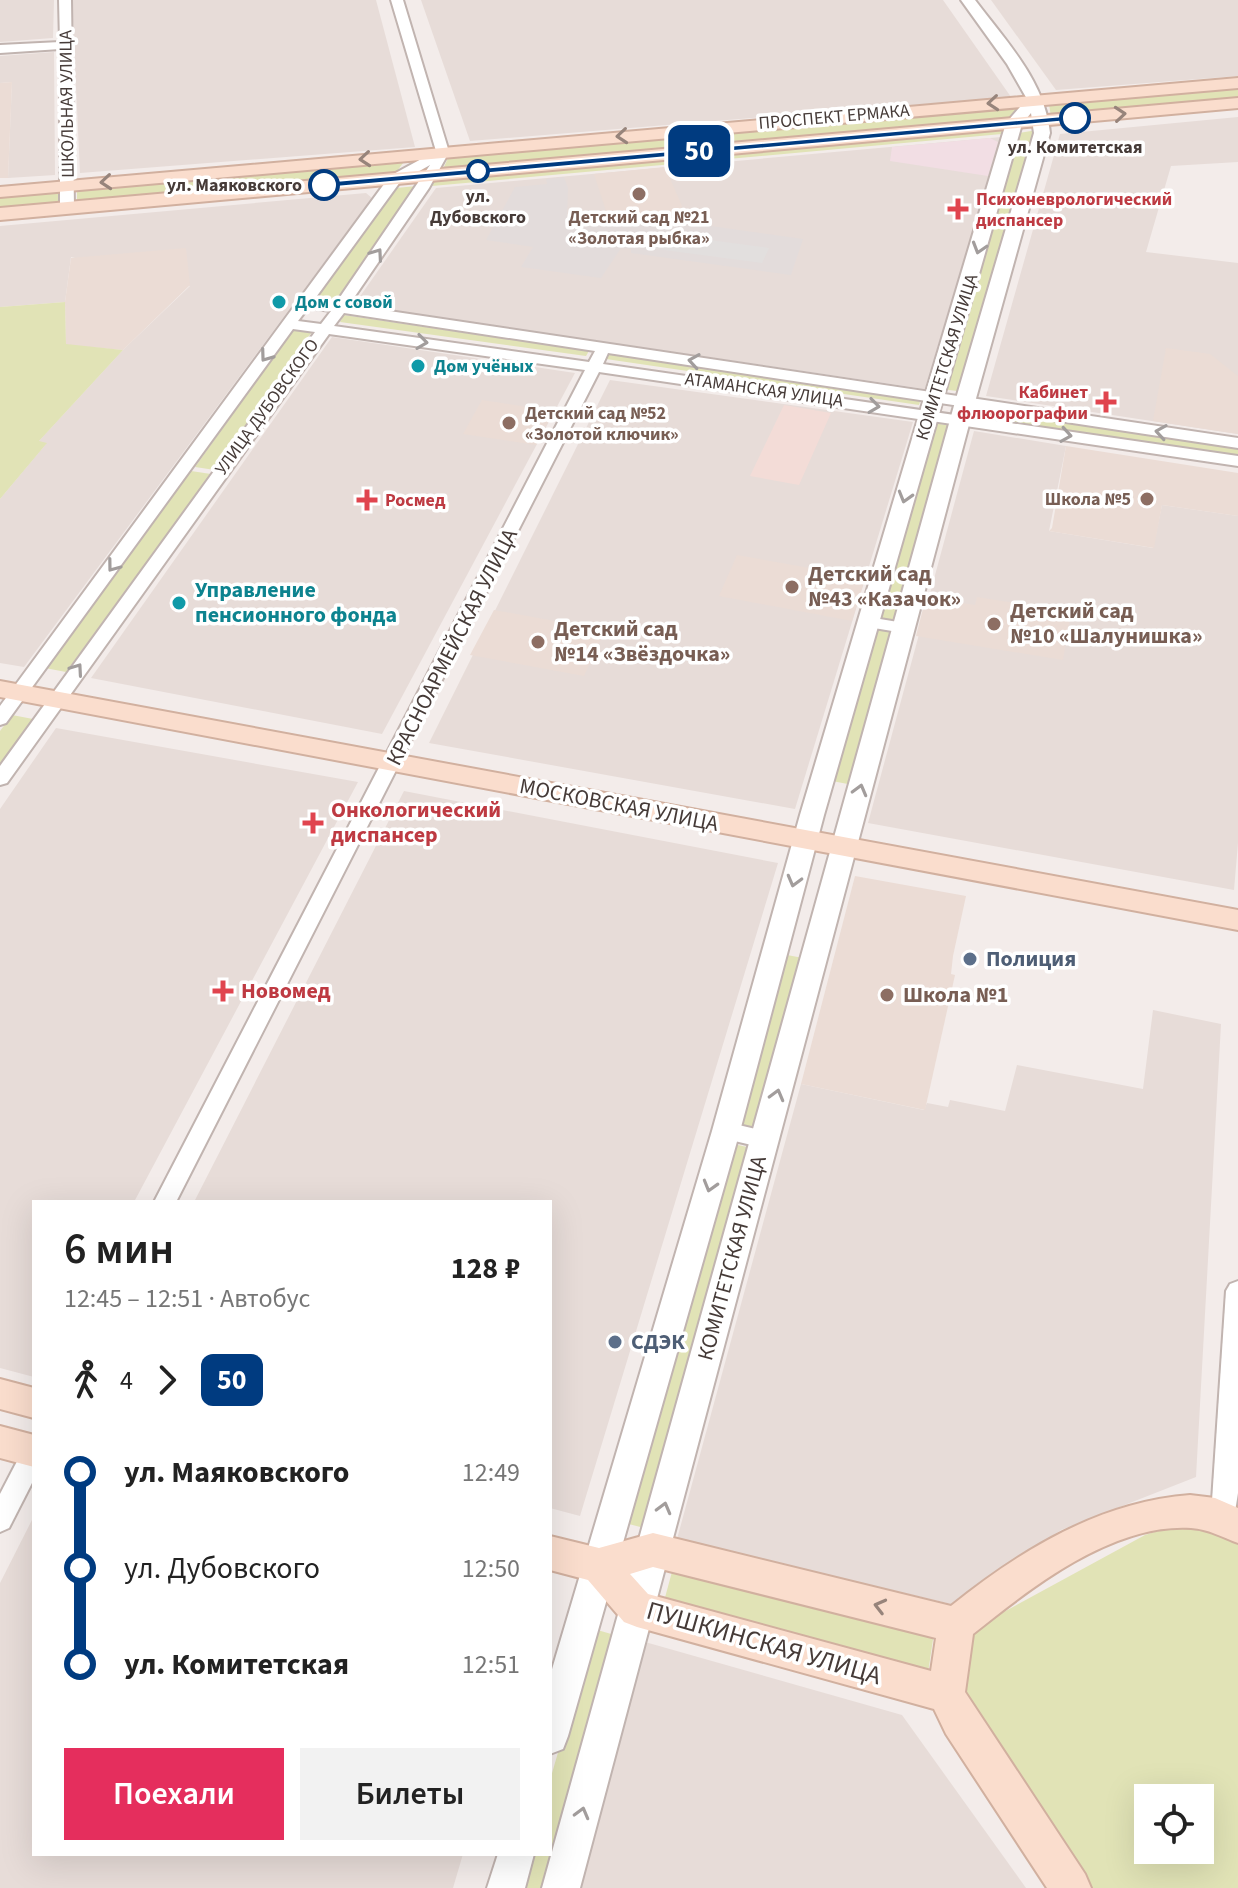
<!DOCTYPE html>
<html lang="ru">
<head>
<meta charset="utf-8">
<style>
  :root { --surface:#fff; --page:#f2f2f2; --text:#222; --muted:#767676; --accent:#e52e5d }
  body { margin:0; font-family:"Source Sans 3",sans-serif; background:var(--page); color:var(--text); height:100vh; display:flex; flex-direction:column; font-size:30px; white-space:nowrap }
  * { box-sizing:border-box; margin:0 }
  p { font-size:26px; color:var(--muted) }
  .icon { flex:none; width:44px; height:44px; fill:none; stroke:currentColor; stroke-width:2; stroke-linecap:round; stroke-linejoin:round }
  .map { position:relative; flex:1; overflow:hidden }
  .side { position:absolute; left:32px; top:1200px; width:520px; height:656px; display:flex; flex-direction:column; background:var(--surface); border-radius:0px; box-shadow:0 8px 32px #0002 }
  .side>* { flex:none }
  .badge { padding:0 16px; border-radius:12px; font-size:28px; line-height:52px }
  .buttons { position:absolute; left:1134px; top:1784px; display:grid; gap:16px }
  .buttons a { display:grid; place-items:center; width:80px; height:80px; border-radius:0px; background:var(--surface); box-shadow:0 8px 32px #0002; font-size:40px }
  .map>.badge { position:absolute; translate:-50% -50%; box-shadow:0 0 0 4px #fff }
  .legs { display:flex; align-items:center; gap:12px; height:88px; padding:0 32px; font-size:26px }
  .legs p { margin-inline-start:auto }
  .overview { display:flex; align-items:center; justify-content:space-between; height:136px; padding:0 32px }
  h1 { font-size:44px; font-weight:600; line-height:60px }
  .button { display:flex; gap:16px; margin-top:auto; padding:16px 32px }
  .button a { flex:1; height:92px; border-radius:0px; background:var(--accent); color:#fff; font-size:32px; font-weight:600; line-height:92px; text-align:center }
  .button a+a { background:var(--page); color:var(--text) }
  ul { padding:0 32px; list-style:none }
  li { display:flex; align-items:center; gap:28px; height:96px; font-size:30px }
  li i { display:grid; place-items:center; width:12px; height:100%; margin:0 10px; background:currentColor }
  li i::after { content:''; width:20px; height:20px; margin:-10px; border:6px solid; border-radius:50%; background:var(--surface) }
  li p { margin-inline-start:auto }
  li:first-child i { background:linear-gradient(#0000 50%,currentColor 0) }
  li:last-child i { background:linear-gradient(currentColor 50%,#0000 0) }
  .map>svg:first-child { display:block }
  .residential { fill:#e7dcd8 }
  .commercial { fill:#f3dcd7 }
  .industrial { fill:#e3dcdb }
  .education { fill:#ebdcd5 }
  .medical { fill:#f2dee4 }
  .green { fill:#e1e3b6; fill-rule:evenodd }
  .parking { fill:#e2dfde }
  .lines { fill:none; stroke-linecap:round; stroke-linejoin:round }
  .minor-casing { stroke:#c1b4b0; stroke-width:4 }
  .tertiary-casing { stroke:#c1b4b0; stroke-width:4 }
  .secondary-casing { stroke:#d1b09f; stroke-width:4 }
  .minor { fill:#fff; fill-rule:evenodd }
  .tertiary { fill:#fff; fill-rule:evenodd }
  .secondary { fill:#faddcd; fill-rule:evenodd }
  .oneway { stroke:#97847b }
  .oneway2 { stroke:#a29d9c }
  .line-1 { fill:#003b80; stroke:#fff; stroke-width:2 }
  .stop-1-dot { fill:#fff; stroke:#003b80; stroke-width:4 }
  .education-dot { fill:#8d6e63; stroke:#fff; stroke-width:3 }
  .health-dot { fill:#e0444e; stroke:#fff; stroke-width:3 }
  .culture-dot { fill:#0f9aa8; stroke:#fff; stroke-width:3 }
  .service-dot { fill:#5c6f8a; stroke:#fff; stroke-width:3 }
  .labels { text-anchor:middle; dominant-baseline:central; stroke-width:7; stroke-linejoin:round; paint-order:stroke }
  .far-street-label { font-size:18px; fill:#463b38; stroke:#fff }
  .far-stop-label { font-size:18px; font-weight:bold; fill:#463b38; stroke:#fff }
  .far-health-label { font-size:18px; font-weight:bold; fill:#be3a42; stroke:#fff; text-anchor:start }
  .far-education-label { font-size:18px; font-weight:bold; fill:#785e54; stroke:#fff }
  .far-culture-label { font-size:18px; font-weight:bold; fill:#0d838f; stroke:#fff; text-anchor:start }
  .education-label { font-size:22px; font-weight:bold; fill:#785e54; stroke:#fff; text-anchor:start }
  .culture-label { font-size:22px; font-weight:bold; fill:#0d838f; stroke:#fff; text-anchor:start }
  .street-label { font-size:22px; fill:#463b38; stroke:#fff }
  .health-label { font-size:22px; font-weight:bold; fill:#be3a42; stroke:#fff; text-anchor:start }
  .service-label { font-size:22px; font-weight:bold; fill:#4e5e75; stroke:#fff; text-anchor:start }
  .near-street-label { font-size:26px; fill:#463b38; stroke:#fff }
</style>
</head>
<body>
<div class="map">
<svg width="1238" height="1888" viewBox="0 0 1238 1888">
  <rect width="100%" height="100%" fill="#f3ecea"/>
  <!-- residential -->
  <g class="residential">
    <path d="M0 0H54L53 38 0 42Z"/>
    <path d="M72 0H376L415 147 80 173Z"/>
    <path d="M421 0H943L1011 97 470 141Z"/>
    <path d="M991 0H1238V76L1056 90Z"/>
    <path d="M54 52 55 175 8 178 12 82 0 83V56Z"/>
    <path d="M1238 117V162L1171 166 1146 252 1238 263V434L986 396 1060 134Z"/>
    <path d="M1001 137 925 389 354 305 436 188Z"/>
    <path d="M366 193 372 198 24 667 0 663V499L46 444 38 442 123 350 190 286 71 257 65 302 0 307V226Z"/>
    <path d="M332 337 575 373 382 734 91 678Z"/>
    <path d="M610 380 913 422 795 809 429 743Z"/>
    <path d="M974 431 1066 446 1049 531 1153 548 1162 505 1238 516V843L1234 890 868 823Z"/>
    <path d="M56 728 358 782 134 1202H34V1377L0 1368V809Z"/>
    <path d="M404 791 778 863 580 1516 550 1508V1202H194Z"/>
    <path d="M1153 1010 1221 1024 1196 1477 1061 1530 951 1604 677 1539 801 1084 924 1110 927 1103 948 1107 950 1100 1005 1111 1017 1065 1143 1089Z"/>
    <path d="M34 1516V1854H463L453 1888H0V1583Z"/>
    <path d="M645 1642 902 1715 1026 1888H580Z"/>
  </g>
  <!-- commercial -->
  <path class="commercial" d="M784 405 831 413 799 485 750 476Z"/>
  <!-- industrial -->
  <path class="industrial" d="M564 177 568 188 567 217 591 221 647 217 803 239 791 275 631 253V249L621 248 601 278 521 267 533 247 486 240 515 187 547 184 546 179Z"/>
  <!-- education -->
  <g class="education">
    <path d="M12 82 8 178H0V83Z"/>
    <path d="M665 167 682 206 676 222 647 217H608L594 174Z"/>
    <path d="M186 248 190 285 123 350 66 345 65 302 71 258Z"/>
    <path d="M1166 348 1210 354 1238 376V434L1153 421Z"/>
    <path d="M482 400 554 411 536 445 463 434Z"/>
    <path d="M1066 446 1238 473V516L1162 505 1154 548 1049 531 1052 528Z"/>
    <path d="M737 555 865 578 852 621 719 596Z"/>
    <path d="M926 597 975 605 977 597 1071 612 1063 660 916 636Z"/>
    <path d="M494 610 605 630 584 676 470 655Z"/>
    <path d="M855 876 966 896 953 956 951 974 955 975 925 1110 801 1084Z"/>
  </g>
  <!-- medical -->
  <path class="medical" d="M990 138 998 142 988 176 890 161 892 147Z"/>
  <!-- green -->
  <g class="green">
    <path d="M1238 88V100L1051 117 1049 104Z"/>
    <path d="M1017 106 1011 123 441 173 450 154Z"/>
    <path d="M1004 130 1002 134 432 186 434 180Z"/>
    <path d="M1037 130 965 392 941 389 1019 133Z"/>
    <path d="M406 159 392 178 77 205V188Z"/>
    <path d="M417 186 333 304 312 301 396 188Z"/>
    <path d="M61 190V207L0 212V196Z"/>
    <path d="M65 302 66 344 123 350 39 441 47 443 0 499V307Z"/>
    <path d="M344 315 589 351 586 356 340 322Z"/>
    <path d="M295 327 314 329 215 470 195 467Z"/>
    <path d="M609 353 921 399 919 405 606 359Z"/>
    <path d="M977 408 1238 446V457L974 418Z"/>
    <path d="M933 423 953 426 899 623 877 619Z"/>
    <path d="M191 471 211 474 66 672 45 668Z"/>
    <path d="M875 628 896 631 853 785 832 781Z"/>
    <path d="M12 715 33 719 0 765V731Z"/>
    <path d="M782 954 808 959 761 1131 734 1125Z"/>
    <path d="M729 1143 756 1149 652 1530 621 1522Z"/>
    <path d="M1194 1520 1238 1540V1888H1092L967 1705 961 1687 971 1636 987 1621 1145 1535ZM1148 1798H1200V1850H1148Z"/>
    <path d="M673 1568 934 1633 928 1673 663 1605Z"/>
    <path d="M594 1629 618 1636 549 1888H519L529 1854H550V1780Z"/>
  </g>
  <!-- parking -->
  <path class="parking" d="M657 233 769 248 762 263 649 248Z"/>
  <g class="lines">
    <defs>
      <g id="minor">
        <path d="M59 0H71L74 208 67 212 60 208V49L0 53V45L60 42Z"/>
        <path d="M391 0H403L449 152 429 188 349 305 1238 438V448L608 353 603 364 1238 456V466L599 372 176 1202H154L585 370 329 334 7 783 0 785V766L315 332 293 329 6 723 0 725V706L390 176 436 151ZM430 165 336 303 314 300 400 182ZM308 308 331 311 321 324 298 321ZM344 313 595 351 589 362 334 326Z"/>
        <path d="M868 617 904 623 913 628 904 633 862 626 859 622 862 618Z"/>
        <path d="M726 1122 772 1133 775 1139 772 1145 764 1148 718 1137 715 1131 718 1125Z"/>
        <path d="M1238 1281V1493L1233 1524 1224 1528 1215 1524 1211 1516 1226 1291 1230 1284Z"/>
        <path d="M34 1443V1479L9 1528 0 1532V1494L25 1446Z"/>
      </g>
      <g id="tertiary">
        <path d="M961 0H975C1005 40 1045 81 1050 133L975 402 580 1888H542L955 402 1034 133 1031 113 1022 124 824 815 740 1131 568 1736 563 1749 550 1754V1676L712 1131 800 815 1006 123 1027 99 1007 64Z"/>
        <path d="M498 1854H534L525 1888H487Z"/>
      </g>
      <g id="secondary">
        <path d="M1238 78V88L0 197V187Z"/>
        <path d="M1238 98V108L0 220V208Z"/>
        <path d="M0 681 1238 910V930L0 697Z"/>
        <path d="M0 1379 34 1388V1418L0 1409Z"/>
        <path d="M0 1426 34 1435V1467L0 1458Z"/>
        <path d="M1190 1495 1215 1498 1238 1508V1543C1222 1537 1208 1529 1191 1528 1113 1523 1030 1588 973 1634L965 1692 1085 1874 1091 1888H1047L946 1734 934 1709 637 1627 624 1622 588 1580 550 1570V1536L599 1548 653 1533 951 1606C1021 1550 1099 1502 1190 1495ZM653 1567 936 1638 931 1671 648 1594 630 1574Z"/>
      </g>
    </defs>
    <!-- minor casing -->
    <use href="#minor" class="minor-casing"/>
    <!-- tertiary casing -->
    <use href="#tertiary" class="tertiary-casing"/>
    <!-- secondary casing -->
    <use href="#secondary" class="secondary-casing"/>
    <!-- minor -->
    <use href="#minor" class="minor"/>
    <!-- tertiary -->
    <use href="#tertiary" class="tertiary"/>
    <!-- secondary -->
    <use href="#secondary" class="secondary"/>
  </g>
  <!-- one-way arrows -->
  <defs><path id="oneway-chevron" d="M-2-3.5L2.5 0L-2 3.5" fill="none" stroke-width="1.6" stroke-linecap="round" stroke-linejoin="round" transform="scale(2)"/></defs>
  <g class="oneway">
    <use href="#oneway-chevron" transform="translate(993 103) rotate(175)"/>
    <use href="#oneway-chevron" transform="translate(1120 114) rotate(-5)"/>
    <use href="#oneway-chevron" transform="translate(622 136) rotate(175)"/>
    <use href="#oneway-chevron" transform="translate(365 159) rotate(175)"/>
    <use href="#oneway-chevron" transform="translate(106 182) rotate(175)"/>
    <use href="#oneway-chevron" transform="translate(880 1606) rotate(-166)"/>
  </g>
  <g class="oneway2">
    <use href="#oneway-chevron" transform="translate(979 248) rotate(107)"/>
    <use href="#oneway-chevron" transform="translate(377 254) rotate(-55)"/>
    <use href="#oneway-chevron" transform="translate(422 342) rotate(8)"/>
    <use href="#oneway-chevron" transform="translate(266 356) rotate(126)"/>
    <use href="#oneway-chevron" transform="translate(694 361) rotate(-171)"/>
    <use href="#oneway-chevron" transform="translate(874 406) rotate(8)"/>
    <use href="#oneway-chevron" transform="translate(1161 432) rotate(-171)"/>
    <use href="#oneway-chevron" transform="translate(1066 435) rotate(9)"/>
    <use href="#oneway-chevron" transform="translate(905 497) rotate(106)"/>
    <use href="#oneway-chevron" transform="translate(113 566) rotate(127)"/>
    <use href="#oneway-chevron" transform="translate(77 669) rotate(-55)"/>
    <use href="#oneway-chevron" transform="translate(860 790) rotate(-75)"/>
    <use href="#oneway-chevron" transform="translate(794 881) rotate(105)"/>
    <use href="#oneway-chevron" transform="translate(777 1095) rotate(-75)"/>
    <use href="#oneway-chevron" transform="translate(710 1186) rotate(106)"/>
    <use href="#oneway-chevron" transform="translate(664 1508) rotate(-75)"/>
    <use href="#oneway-chevron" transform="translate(582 1813) rotate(-75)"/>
  </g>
  <!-- line-1 -->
  <path class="line-1" d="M1075 115 1079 120 324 188 319 185 324 182Z"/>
  <!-- markers -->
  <g class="stop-1-dot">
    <circle cx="1075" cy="118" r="14"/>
    <circle cx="478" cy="171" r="10"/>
    <circle cx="324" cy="185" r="14"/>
  </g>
  <g class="education-dot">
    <circle cx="639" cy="194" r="8"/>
    <circle cx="509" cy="423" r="8"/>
    <circle cx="1147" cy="499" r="8"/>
    <circle cx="792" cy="587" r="8"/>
    <circle cx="994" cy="624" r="8"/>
    <circle cx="538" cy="642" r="8"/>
    <circle cx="887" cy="995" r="8"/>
  </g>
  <g class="health-dot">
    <path d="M954 197h8v8h8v8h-8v8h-8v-8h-8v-8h8z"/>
    <path d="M1102 390h8v8h8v8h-8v8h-8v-8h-8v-8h8z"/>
    <path d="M363 488h8v8h8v8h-8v8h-8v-8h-8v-8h8z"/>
    <path d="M309 811h8v8h8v8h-8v8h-8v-8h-8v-8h8z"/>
    <path d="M219 979h8v8h8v8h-8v8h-8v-8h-8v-8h8z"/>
  </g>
  <g class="culture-dot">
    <circle cx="279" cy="302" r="8"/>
    <circle cx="418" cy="366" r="8"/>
    <circle cx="179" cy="603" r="8"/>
  </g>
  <g class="service-dot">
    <circle cx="970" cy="959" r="8"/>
    <circle cx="615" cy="1342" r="8"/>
  </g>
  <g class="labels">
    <!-- far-street labels -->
    <g class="far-street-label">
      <text transform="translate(67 104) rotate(-91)">ШКОЛЬНАЯ УЛИЦА</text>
      <text transform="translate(834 117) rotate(-5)">ПРОСПЕКТ ЕРМАКА</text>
      <text transform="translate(947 357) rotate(-73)">КОМИТЕТСКАЯ УЛИЦА</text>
      <text transform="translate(764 390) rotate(8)">АТАМАНСКАЯ УЛИЦА</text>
      <text transform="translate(267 407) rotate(-54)">УЛИЦА ДУБОВСКОГО</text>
    </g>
    <!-- far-stop labels -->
    <g class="far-stop-label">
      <text x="1075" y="147">ул. Комитетская</text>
      <text x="302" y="185" text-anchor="end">ул. Маяковского</text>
      <text x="478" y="196">ул.<tspan x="478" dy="21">Дубовского</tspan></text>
    </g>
    <!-- far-health labels -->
    <g class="far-health-label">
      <text x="976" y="199">Психоневрологический<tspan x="976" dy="21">диспансер</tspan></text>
      <text x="1088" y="392" text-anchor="end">Кабинет<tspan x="1088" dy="21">флюорографии</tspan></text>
      <text x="385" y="500">Росмед</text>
    </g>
    <!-- far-education labels -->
    <g class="far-education-label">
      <text x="639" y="217">Детский сад №21<tspan x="639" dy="21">«Золотая рыбка»</tspan></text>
      <text x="525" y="413" text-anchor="start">Детский сад №52<tspan x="525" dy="21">«Золотой ключик»</tspan></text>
      <text x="1131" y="499" text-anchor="end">Школа №5</text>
    </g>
    <!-- far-culture labels -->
    <g class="far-culture-label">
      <text x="295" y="302">Дом с совой</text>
      <text x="434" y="366">Дом учёных</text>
    </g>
    <!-- education labels -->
    <g class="education-label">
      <text x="808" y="574">Детский сад<tspan x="808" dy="25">№43 «Казачок»</tspan></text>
      <text x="1010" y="611">Детский сад<tspan x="1010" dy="25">№10 «Шалунишка»</tspan></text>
      <text x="554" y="629">Детский сад<tspan x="554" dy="25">№14 «Звёздочка»</tspan></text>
      <text x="903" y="995">Школа №1</text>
    </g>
    <!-- culture labels -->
    <g class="culture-label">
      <text x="195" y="590">Управление<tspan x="195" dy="25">пенсионного фонда</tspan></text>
    </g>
    <!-- street labels -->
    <g class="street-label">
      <text transform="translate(452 647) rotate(-63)">КРАСНОАРМЕЙСКАЯ УЛИЦА</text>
      <text transform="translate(619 805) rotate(11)">МОСКОВСКАЯ УЛИЦА</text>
      <text transform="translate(732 1258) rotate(-75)">КОМИТЕТСКАЯ УЛИЦА</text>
    </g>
    <!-- health labels -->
    <g class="health-label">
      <text x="331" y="810">Онкологический<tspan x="331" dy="25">диспансер</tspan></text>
      <text x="241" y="991">Новомед</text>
    </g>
    <!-- service labels -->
    <g class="service-label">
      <text x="986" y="959">Полиция</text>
      <text x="631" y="1342">СДЭК</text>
    </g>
    <!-- near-street labels -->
    <g class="near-street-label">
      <text transform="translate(764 1643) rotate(16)">ПУШКИНСКАЯ УЛИЦА</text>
    </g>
  </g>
</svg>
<div class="buttons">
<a><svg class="icon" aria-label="locate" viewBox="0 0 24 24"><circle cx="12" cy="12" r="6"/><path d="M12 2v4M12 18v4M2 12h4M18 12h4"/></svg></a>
</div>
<b class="badge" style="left:699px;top:151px;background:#003b80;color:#fff">50</b>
<section class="side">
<div class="overview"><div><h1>6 мин</h1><p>12:45 – 12:51 · Автобус</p></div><b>128 ₽</b></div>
<div class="legs"><svg class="icon" aria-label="walk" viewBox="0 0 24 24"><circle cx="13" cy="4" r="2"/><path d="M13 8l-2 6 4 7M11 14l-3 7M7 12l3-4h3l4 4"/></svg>4<svg class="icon" aria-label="forward" viewBox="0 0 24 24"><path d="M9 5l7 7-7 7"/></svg><b class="badge" style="background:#003b80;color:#fff">50</b></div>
<ul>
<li><i style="color:#003b80"></i><b>ул. Маяковского</b><p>12:49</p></li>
<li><i style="color:#003b80"></i><span>ул. Дубовского</span><p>12:50</p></li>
<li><i style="color:#003b80"></i><b>ул. Комитетская</b><p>12:51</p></li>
</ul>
<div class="button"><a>Поехали</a><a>Билеты</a></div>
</section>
</div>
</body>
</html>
